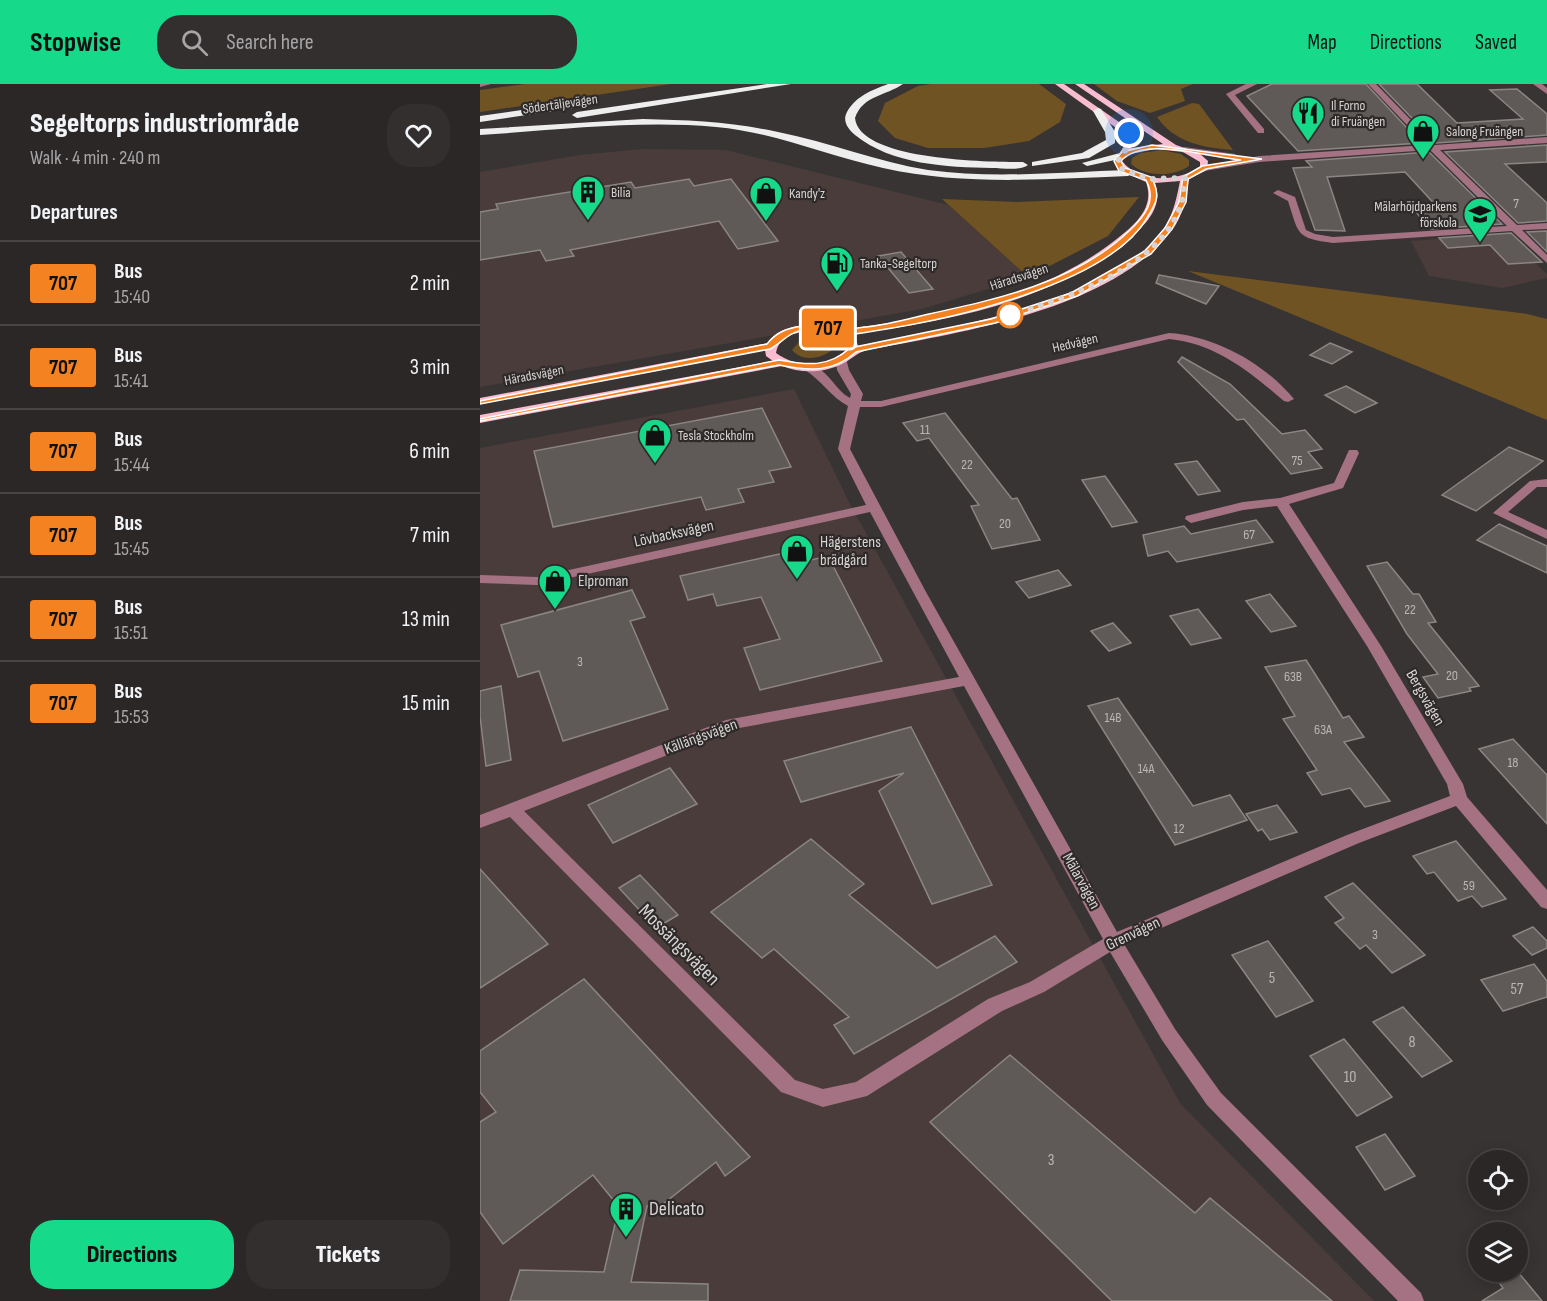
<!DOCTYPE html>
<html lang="en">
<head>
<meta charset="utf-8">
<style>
  :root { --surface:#2b2727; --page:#332f2f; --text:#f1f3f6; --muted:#a6a5a7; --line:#474444; --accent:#16d989 }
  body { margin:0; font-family:"Sofia Sans Condensed",sans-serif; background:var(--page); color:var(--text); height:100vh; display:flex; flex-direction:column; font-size:22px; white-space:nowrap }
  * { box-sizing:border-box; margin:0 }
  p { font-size:20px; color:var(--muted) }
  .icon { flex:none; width:33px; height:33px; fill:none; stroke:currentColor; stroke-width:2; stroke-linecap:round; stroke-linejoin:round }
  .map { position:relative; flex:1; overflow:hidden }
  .drawer { display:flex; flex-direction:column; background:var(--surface); width:480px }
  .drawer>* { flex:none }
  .badge { padding:0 12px; border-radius:4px; font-size:21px; line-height:39px }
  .tools { position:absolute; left:988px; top:1066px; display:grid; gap:12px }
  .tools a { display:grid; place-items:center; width:60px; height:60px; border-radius:50%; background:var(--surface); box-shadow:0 3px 15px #0003,0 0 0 2px var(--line); font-size:30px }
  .you { position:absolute; width:30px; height:30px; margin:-15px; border:4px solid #fff; border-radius:50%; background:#1a73e8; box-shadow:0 0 0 9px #1a73e833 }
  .map>.badge { position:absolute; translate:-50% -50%; box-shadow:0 0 0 3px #fff }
  h2 { padding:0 30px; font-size:22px; line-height:54px }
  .round { display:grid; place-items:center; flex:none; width:63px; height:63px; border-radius:24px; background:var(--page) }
  .headline { display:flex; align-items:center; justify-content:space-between; height:102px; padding:0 30px }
  h1 { font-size:28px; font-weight:800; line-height:45px }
  .primary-button { display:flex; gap:12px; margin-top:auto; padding:12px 30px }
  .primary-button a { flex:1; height:69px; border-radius:24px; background:var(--accent); color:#111; font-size:24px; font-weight:800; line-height:69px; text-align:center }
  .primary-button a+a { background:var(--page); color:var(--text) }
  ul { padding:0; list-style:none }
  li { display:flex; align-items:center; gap:18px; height:84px; padding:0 30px; border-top:2px solid var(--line) }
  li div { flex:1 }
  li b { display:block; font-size:22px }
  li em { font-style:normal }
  li .badge { min-width:66px; font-weight:700; text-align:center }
  header { display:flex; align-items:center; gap:36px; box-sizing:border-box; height:84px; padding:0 30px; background:var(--accent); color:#111 }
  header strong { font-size:28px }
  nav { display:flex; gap:33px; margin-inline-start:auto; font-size:21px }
  .search { width:420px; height:54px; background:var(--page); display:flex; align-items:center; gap:15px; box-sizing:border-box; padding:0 21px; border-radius:24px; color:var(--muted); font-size:22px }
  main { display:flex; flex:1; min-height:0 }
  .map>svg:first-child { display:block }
  .built { fill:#493c3b }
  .green { fill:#705322 }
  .building { fill:#5f5a57; stroke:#8b8683; stroke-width:1.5 }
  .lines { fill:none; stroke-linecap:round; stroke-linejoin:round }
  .minor { fill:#a57283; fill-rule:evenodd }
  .major { fill:#fabcd0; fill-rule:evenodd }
  .highway { fill:#eee; fill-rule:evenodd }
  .line { fill:#f58220; stroke:#fff; stroke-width:1.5 }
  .walk { stroke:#d8d4d4; stroke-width:6; stroke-dasharray:0 10.8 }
  .stop-dot { fill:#fff; stroke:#f58220; stroke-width:3 }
  .labels { text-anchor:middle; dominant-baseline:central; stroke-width:4.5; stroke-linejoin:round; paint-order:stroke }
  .far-street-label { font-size:14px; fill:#d8d4d4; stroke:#2f2a2a }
  .far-poi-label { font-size:14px; fill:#d8d4d4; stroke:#2f2a2a; text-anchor:start }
  .number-label { font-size:14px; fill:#bab6b5 }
  .street-label { font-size:16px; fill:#d8d4d4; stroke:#2f2a2a }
  .poi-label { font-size:16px; fill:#d8d4d4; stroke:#2f2a2a; text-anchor:start }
  .near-number-label { font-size:16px; fill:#bab6b5 }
  .near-street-label { font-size:20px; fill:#d8d4d4; stroke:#2f2a2a }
  .near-poi-label { font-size:20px; fill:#d8d4d4; stroke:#2f2a2a; text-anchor:start }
</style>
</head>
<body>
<header>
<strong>Stopwise</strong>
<div class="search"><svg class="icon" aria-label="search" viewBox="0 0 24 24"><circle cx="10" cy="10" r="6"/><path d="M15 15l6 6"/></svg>Search here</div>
<nav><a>Map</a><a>Directions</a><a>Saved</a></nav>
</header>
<main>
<section class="drawer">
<div class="headline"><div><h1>Segeltorps industriområde</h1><p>Walk · 4 min · 240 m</p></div><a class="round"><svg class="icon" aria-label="heart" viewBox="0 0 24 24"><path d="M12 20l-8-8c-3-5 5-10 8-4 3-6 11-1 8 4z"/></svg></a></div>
<h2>Departures</h2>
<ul>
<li><span class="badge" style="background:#f58220;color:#111">707</span><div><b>Bus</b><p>15:40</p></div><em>2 min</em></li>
<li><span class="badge" style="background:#f58220;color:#111">707</span><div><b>Bus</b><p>15:41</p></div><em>3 min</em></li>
<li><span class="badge" style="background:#f58220;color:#111">707</span><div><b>Bus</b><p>15:44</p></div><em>6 min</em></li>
<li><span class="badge" style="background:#f58220;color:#111">707</span><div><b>Bus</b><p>15:45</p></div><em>7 min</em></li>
<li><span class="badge" style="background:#f58220;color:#111">707</span><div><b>Bus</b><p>15:51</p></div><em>13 min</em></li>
<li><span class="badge" style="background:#f58220;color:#111">707</span><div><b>Bus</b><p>15:53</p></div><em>15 min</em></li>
</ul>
<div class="primary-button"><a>Directions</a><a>Tickets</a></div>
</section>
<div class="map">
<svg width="1067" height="1217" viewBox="0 0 1067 1217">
  <rect width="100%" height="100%" fill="#393434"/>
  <!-- built -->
  <g class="built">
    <path d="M162 65 246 66 468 121 548 193 442 225 0 303V88L100 71Z"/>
    <path d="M1025 150 1067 190V194L1022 204 949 192 931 157Z"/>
    <path d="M314 305 369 418 700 1019 894 1217H0V364Z"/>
  </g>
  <!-- green -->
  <g class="green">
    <path d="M45 0H191L0 28V6Z"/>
    <path d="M451 0H559L586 20 580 38 549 57 504 64H448L415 54 398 37 405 19 438 2Z"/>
    <path d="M614 0H713L701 5 705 17 670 29 637 17Z"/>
    <path d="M712 19 719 20 753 66C723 64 694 58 677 33Z"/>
    <path d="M681 66 701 70 709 76V82C694 93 665 93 651 80L652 74 661 69Z"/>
    <path d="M659 113 628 152 548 193 462 115 537 118Z"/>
    <path d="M708 187 1047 230 1067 235V336Z"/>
    <path d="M335 254 348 256 353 262 352 266C341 275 322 278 312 266L320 257Z"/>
  </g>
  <!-- building -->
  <g class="building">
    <path d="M792 0H886L941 59 818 67 767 12Z"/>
    <path d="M899 0H937L977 39 1043 35 1010 6 1037 5 1067 30V51L956 59Z"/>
    <path d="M1067 61V78L1025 80 1067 119V137L1038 139 965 68Z"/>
    <path d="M949 68 1022 140 951 145 936 128 960 126 925 88 847 93 865 147 835 146 813 84 832 83 826 77Z"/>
    <path d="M209 95 214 102 251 95 298 157 258 165 239 137 90 166 94 172 66 177 60 166 0 176V128L18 125 16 120 151 98 155 104Z"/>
    <path d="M1067 147V168L1047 148Z"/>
    <path d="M1031 149 1062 178 1028 180 1010 161 968 164 959 154Z"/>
    <path d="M421 168 453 205 429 209 398 172Z"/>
    <path d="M679 191 739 202 726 220 676 199Z"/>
    <path d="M850 259 872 268 852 280 830 271Z"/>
    <path d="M702 273 750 300 802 350 825 346 842 365 828 368 842 384 811 390 764 335 757 336 698 278Z"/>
    <path d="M866 302 897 319 875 329 845 311Z"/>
    <path d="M282 324 311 383 289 387 294 398 258 405 264 418 226 426 221 413 73 443 54 367Z"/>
    <path d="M465 329 532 415 537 414 560 456 512 465 491 422 499 421 449 354 437 357 423 339Z"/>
    <path d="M1029 363 1063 377 996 427 962 411Z"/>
    <path d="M717 377 740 407 718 411 695 380Z"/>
    <path d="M625 392 657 438 632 443 602 396Z"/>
    <path d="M776 436 793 458 697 478 688 467 668 472 663 451 704 442 711 450Z"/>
    <path d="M1019 440 1067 462V489L997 456Z"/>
    <path d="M313 467 318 479 348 472 402 577 280 606 264 564 300 555 281 513 237 522 233 510 208 516 200 492Z"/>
    <path d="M907 478 933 510H939L956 538 948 539 999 602 989 604 991 607 958 614 943 593 958 590 927 550 887 482Z"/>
    <path d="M578 486 591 501 549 514 536 498Z"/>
    <path d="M152 506 165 533 150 537 188 625 83 657 59 587 38 593 21 541Z"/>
    <path d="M790 510 816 542 791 548 766 517Z"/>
    <path d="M718 525 741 554 711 561 690 532Z"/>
    <path d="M633 539 651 559 629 567 611 547Z"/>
    <path d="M826 576 863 634 869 632 884 653 864 658 910 717 885 723 870 704 842 711 827 689 837 686 803 635 815 632 785 583Z"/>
    <path d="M21 602 31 676 6 682 0 632V607Z"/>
    <path d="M638 614 713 722 750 711 767 736 695 761 608 622Z"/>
    <path d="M431 643 512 801 452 820 399 707 424 689 321 718 304 677Z"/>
    <path d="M1033 655 1067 691V740L999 665Z"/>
    <path d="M190 684 217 720 133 759 108 721Z"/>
    <path d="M797 721 817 748 790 756 782 745 778 747 766 730Z"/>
    <path d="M331 755 384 800 369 811 457 884 515 852 537 878 374 970 354 941 369 933 294 865 282 874 231 828Z"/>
    <path d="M976 757 1026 815 1002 823 992 812 978 817 954 788 947 790 933 772Z"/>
    <path d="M0 785 68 860 0 904Z"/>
    <path d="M160 791 198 831 176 844 139 804Z"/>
    <path d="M873 799 945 871 912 889 886 861 880 865 855 839 864 834 845 813Z"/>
    <path d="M1053 843 1067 857V864L1052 871 1033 852Z"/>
    <path d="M788 857 833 917 796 933 752 871Z"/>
    <path d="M1054 880 1067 897V913L1023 927 1001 896Z"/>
    <path d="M104 895 270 1073 245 1092 236 1078 183 1120 167 1122 151 1198 228 1200V1217H30L40 1186 124 1188 139 1123 113 1091 23 1160 0 1128V1038L16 1028 0 1008V967Z"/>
    <path d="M923 923 972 977 942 993 893 938Z"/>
    <path d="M864 955 912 1013 877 1032 830 972Z"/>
    <path d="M530 971 715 1129 730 1114 852 1217H632L450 1038Z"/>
    <path d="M905 1050 935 1092 905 1106 876 1063Z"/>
    <path d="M1011 1188H1038L1062 1217H1002L1023 1204Z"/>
  </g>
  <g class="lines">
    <!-- minor -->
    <g class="minor">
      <path d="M0 0H11L0 3Z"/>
      <path d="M766 0H777L755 11 784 45V49H778L746 10Z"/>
      <path d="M888 0H896L955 61 1067 53V59L960 66 1037 141 1067 139V145L1042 146 1067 171V179L1032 147 853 159C816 154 819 151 808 117L793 109 798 106 815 113 826 146 835 150 853 153 1027 142 950 66 779 78 724 87 720 84 779 72 946 61Z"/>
      <path d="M1053 0H1062L1067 4V10Z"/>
      <path d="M704 63 755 70 759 73 755 76 701 68 700 66Z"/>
      <path d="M689 249C735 252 784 279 814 315L808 318 804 317C770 288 735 259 689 255L401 323H380L370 365 446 508 637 848 867 751 970 712 967 700 887 562 797 422 763 426 711 439 705 435 706 432 763 418 800 414 854 399 869 366H877L879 369 863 404 809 420 901 562 983 700 987 713 1067 806V825L1061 823 976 722 879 759 644 860 695 945 741 1009 941 1209 944 1217H918L727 1021 682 956 630 868 564 908 522 927 387 1012 343 1023 301 1008 30 733 0 744V731L246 636 479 593 390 428 57 501 0 499V491L57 493 386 421 358 365 368 322C351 313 342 297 325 286V282C346 279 354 306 370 314L371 310 357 286 356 276 362 273 366 274 369 286 383 310 381 317H401ZM484 602 623 855 550 898 508 915 376 998 343 1005 315 996 44 727 254 645Z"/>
      <path d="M1067 395V403H1057L1028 428 1067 446V455L1013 429 1050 397Z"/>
    </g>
    <!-- major -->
    <path class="major" d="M575 0H584L652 47 657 55 651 64 683 60 595 0H604L696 61 719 69 728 77 727 86 709 95C706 113 703 132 692 146 631 226 481 248 387 266 377 269 373 274 364 279 345 289 322 290 302 282L0 339V331L293 277 286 272 285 266 0 320V314L288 259C295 248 306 244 318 242 335 239 348 245 364 245 374 244 385 242 395 241 479 230 571 208 638 154 656 140 675 123 666 98L641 87 634 77 649 55 646 51ZM675 65 703 68 720 78V83C697 98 660 100 642 77L646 71ZM700 97C697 112 694 128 686 141 638 218 462 245 378 262L376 255 371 250C466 238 571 218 647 156 665 142 684 123 675 99ZM335 246 359 251 366 256 367 265C346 285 319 285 296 269 299 250 319 248 335 246Z"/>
    <!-- highway -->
    <g class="highway">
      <path d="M287 0H311L97 34 92 31 97 28Z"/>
      <path d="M408 0H423C406 12 383 11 375 34 379 77 511 78 543 78L548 81C540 87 523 84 512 84 467 83 412 81 375 51 368 45 362 37 367 28 376 12 392 6 408 0Z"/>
      <path d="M111 16 116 19 114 21 0 38V32Z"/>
      <path d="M618 24 621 25 635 48V59L609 74 552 82V78L602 69 626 56 625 48 613 27Z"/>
      <path d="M163 35C209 36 253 38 298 48 349 58 397 78 448 86 514 95 582 88 648 86L653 89 648 92C567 95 484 102 403 84 347 72 294 48 236 43 158 36 78 46 0 51V45Z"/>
      <path d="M640 69 645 72 644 74 607 82 602 79Z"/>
    </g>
  </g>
  <!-- line -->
  <path class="line" d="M672 61 782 75 726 85 708 95 706 118 692 145 671 170 597 212 515 239 376 268C353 289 328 287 299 281L0 337V335L299 276C327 281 348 284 370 264L511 235 591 209 665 167 685 144 699 118 703 93 722 82 761 76C731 74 663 51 641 77L645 84 671 93C681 111 677 118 667 134 628 201 467 236 394 247 383 249 372 251 362 251 350 250 337 245 325 246 309 247 302 259 290 265L0 320V317L287 260C296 248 308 244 322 242 334 240 347 244 359 245 368 246 377 244 386 243 407 241 428 235 449 230 518 215 596 198 649 147 665 132 677 117 666 96L639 87 634 77 642 68Z"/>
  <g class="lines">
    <!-- walk -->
    <path class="walk" d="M530 231C588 214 684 183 702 117 704 110 703 102 705 94L669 95 642 85 638 77 653 55 649 49"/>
  </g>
  <!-- icons -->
  <defs>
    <symbol id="restaurant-pin" viewBox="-11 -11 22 30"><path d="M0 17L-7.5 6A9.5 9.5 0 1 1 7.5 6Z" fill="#16d989" stroke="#2f2a2a"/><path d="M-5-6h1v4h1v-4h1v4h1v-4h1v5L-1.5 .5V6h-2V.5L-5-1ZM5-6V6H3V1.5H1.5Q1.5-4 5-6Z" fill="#111"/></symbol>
    <symbol id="shop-pin" viewBox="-11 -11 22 30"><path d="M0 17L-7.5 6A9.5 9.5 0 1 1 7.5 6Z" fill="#16d989" stroke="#2f2a2a"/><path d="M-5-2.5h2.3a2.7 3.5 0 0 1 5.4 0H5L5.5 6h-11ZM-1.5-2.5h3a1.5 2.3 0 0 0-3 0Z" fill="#111"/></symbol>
    <symbol id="building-pin" viewBox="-11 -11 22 30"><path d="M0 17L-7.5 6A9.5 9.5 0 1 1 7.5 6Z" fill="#16d989" stroke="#2f2a2a"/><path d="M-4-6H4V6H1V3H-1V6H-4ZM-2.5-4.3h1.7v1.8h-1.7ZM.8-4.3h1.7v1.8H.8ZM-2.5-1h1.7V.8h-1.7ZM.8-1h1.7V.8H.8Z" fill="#111"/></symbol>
    <symbol id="school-pin" viewBox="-11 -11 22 30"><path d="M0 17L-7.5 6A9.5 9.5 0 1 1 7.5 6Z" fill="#16d989" stroke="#2f2a2a"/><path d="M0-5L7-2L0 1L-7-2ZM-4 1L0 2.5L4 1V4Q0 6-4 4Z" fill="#111"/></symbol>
    <symbol id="fuel-pin" viewBox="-11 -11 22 30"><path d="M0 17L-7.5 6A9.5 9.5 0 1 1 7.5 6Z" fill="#16d989" stroke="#2f2a2a"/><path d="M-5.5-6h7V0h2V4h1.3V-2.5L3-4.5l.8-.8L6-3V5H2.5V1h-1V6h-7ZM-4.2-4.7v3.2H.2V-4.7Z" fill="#111"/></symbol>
  </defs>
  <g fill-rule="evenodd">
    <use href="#restaurant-pin" x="809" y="10" width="38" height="52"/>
    <use href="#shop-pin" x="924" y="28" width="38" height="52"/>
    <use href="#building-pin" x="89" y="89" width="38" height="52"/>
    <use href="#shop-pin" x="267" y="90" width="38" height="52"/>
    <use href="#school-pin" x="981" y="111" width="38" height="52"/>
    <use href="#fuel-pin" x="338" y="160" width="38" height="52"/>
    <use href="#shop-pin" x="156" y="332" width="38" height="52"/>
    <use href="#shop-pin" x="298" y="448" width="38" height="52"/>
    <use href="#shop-pin" x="56" y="478" width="38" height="52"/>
    <use href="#building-pin" x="127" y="1106" width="38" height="52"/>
  </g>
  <!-- markers -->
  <circle class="stop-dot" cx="530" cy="231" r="12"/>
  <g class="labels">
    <!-- far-street labels -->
    <g class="far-street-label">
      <text transform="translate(80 20) rotate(-8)">Södertäljevägen</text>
      <text transform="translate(539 193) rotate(-18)">Häradsvägen</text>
      <text transform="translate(595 259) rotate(-13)">Hedvägen</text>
      <text transform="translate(54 291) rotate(-11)">Häradsvägen</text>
    </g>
    <!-- far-poi labels -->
    <g class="far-poi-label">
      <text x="851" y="21">Il Forno<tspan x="851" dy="16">di Fruängen</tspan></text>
      <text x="966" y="47">Salong Fruängen</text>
      <text x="131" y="108">Bilia</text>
      <text x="309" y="109">Kandy'z</text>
      <text x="977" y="122" text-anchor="end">Mälarhöjdparkens<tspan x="977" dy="16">förskola</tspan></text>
      <text x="380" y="179">Tanka-Segeltorp</text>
      <text x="198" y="351">Tesla Stockholm</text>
    </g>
    <!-- number labels -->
    <g class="number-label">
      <text x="1036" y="119">7</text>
      <text x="445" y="345">11</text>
      <text x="817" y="376">75</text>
      <text x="487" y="380">22</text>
      <text x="525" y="439">20</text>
      <text x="769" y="450">67</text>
      <text x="930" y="525">22</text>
      <text x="100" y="577">3</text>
      <text x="972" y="591">20</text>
      <text x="813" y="592">63B</text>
      <text x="633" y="633">14B</text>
      <text x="843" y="645">63A</text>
      <text x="1033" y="678">18</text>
      <text x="666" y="684">14A</text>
      <text x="699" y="744">12</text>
      <text x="989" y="801">59</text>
      <text x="895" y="850">3</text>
    </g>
    <!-- street labels -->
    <g class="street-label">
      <text transform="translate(194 450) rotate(-12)">Lövbacksvägen</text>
      <text transform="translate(945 614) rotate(60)">Bergsvägen</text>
      <text transform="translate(221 653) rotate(-20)">Källängsvägen</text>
      <text transform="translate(601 797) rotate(61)">Mälarvägen</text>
      <text transform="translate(653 850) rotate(-25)">Grenvägen</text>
    </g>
    <!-- poi labels -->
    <g class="poi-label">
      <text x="340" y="458">Hägerstens<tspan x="340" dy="18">brädgård</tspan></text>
      <text x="98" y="497">Elproman</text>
    </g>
    <!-- near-number labels -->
    <g class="near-number-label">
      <text x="792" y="894">5</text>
      <text x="1037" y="905">57</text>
      <text x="932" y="958">8</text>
      <text x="870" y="993">10</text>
      <text x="571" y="1076">3</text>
    </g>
    <!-- near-street labels -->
    <g class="near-street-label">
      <text transform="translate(199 861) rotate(45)">Mossängsvägen</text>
    </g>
    <!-- near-poi labels -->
    <g class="near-poi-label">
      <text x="169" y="1125">Delicato</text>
    </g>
  </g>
</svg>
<div class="tools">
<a><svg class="icon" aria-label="locate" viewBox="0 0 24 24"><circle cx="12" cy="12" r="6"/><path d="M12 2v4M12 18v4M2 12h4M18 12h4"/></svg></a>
<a><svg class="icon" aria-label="layers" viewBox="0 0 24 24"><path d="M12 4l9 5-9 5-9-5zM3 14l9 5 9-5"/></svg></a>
</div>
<div class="you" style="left:649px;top:49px"></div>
<b class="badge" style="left:348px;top:244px;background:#f58220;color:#111">707</b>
</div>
</main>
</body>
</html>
